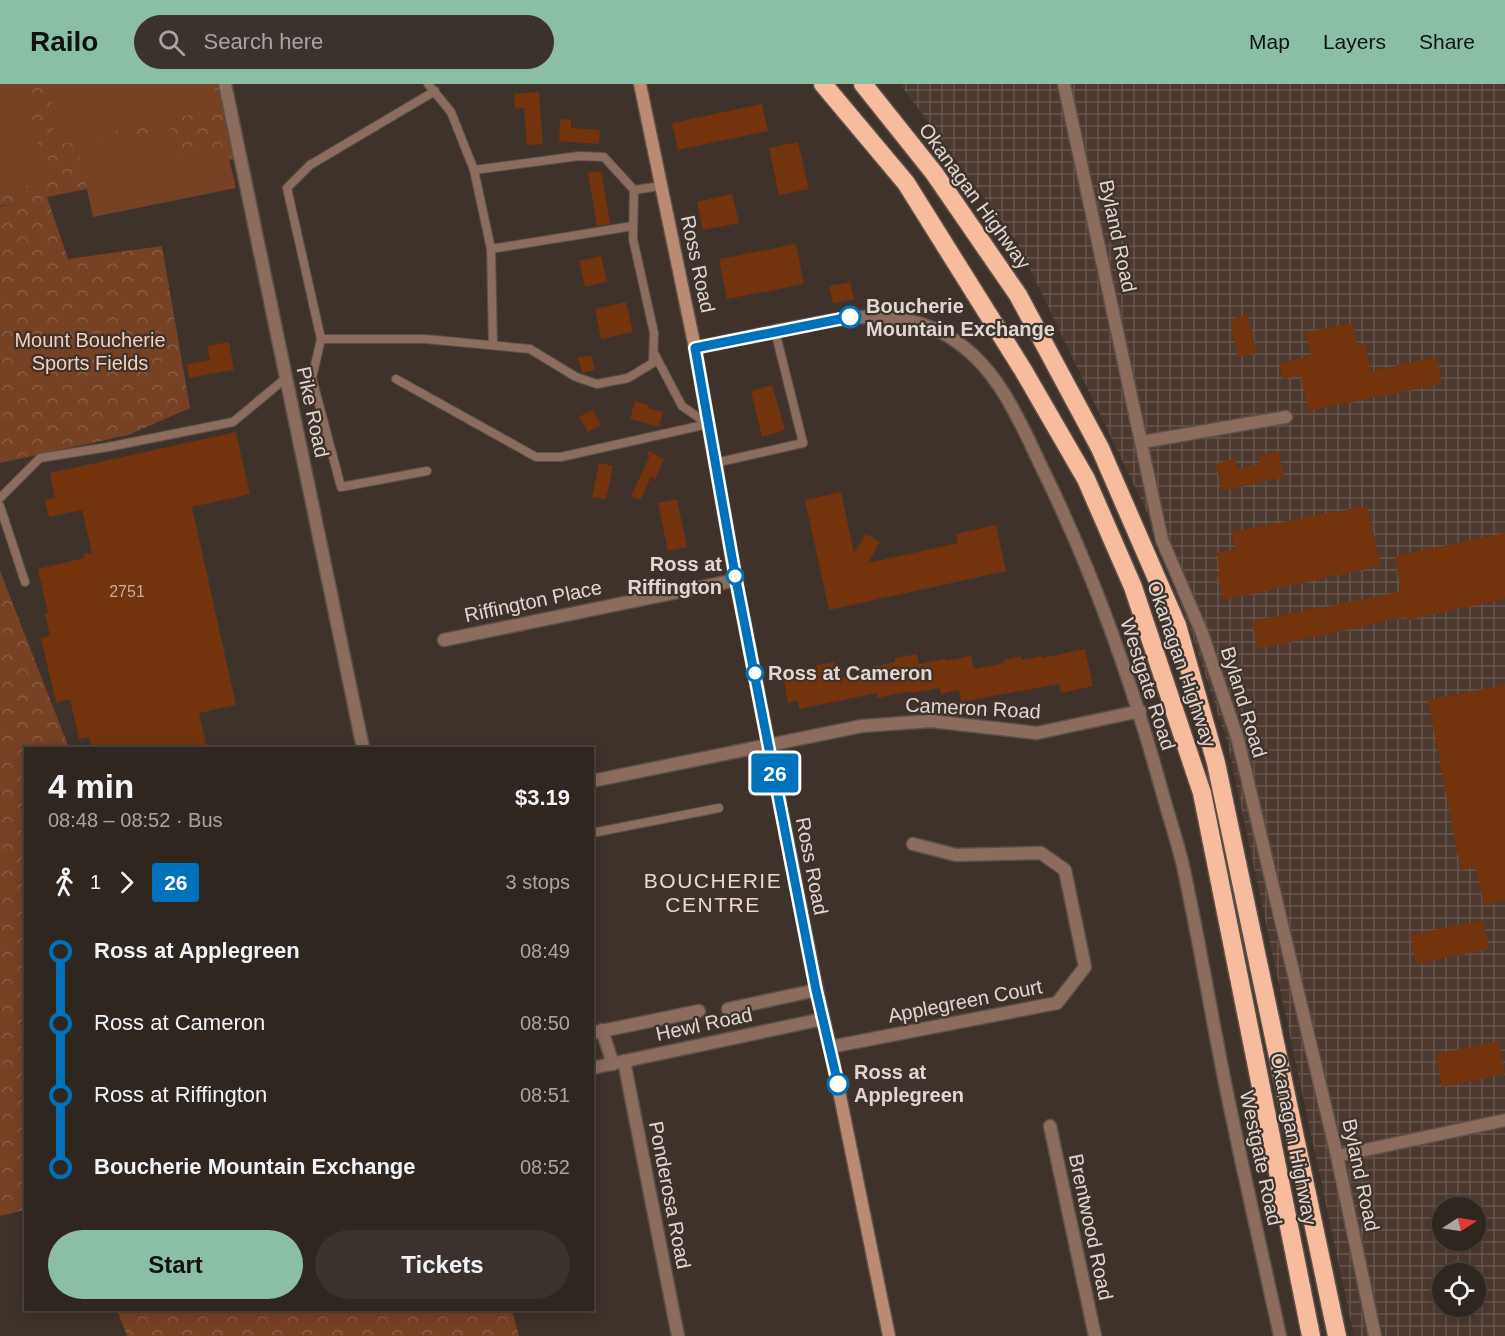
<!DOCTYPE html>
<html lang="en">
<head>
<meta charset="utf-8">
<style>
  :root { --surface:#2f2620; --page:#3b322d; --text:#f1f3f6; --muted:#a7a5a5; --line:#4a433e; --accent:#8abfa5 }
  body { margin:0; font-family:Helvetica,sans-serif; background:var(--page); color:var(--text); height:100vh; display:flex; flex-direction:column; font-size:22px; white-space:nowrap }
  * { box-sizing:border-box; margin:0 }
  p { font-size:20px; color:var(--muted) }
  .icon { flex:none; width:33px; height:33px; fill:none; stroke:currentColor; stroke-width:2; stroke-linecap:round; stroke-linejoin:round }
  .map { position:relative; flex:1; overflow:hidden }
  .sheet { position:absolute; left:24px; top:663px; width:570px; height:564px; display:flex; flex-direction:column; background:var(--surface); border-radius:0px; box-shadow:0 3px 15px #0003,0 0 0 2px var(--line) }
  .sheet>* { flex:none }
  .badge { padding:0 12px; border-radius:4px; font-size:21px; line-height:39px }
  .needle { width:39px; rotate:78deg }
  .controls { position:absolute; left:1432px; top:1113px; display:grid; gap:12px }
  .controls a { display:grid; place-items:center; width:54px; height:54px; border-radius:50%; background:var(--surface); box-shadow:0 3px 15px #0003,0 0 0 2px var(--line); font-size:30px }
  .map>.badge { position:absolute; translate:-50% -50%; box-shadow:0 0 0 3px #fff }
  .legs { display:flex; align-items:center; gap:9px; height:66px; padding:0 24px; font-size:20px }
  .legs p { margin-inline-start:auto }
  .overview { display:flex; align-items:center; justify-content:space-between; height:102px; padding:0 24px }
  h1 { font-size:33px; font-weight:600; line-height:45px }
  .action { display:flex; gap:12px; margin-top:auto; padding:12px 24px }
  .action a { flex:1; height:69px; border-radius:36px; background:var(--accent); color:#111; font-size:24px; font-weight:600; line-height:69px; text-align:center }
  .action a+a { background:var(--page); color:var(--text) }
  ul { padding:0 24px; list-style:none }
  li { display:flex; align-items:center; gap:21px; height:72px; font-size:22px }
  li i { display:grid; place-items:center; width:9px; height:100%; margin:0 8px; background:currentColor }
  li i::after { content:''; width:15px; height:15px; margin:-8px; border:4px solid; border-radius:50%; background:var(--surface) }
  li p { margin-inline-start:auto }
  li:first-child i { background:linear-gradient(#0000 50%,currentColor 0) }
  li:last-child i { background:linear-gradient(currentColor 50%,#0000 0) }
  header { display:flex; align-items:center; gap:36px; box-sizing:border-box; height:84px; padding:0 30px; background:var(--accent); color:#111 }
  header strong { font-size:28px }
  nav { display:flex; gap:33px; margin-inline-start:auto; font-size:21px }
  .search { width:420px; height:54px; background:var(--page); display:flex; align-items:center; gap:15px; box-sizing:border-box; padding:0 21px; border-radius:33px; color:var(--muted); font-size:22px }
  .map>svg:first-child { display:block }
  .industrial { fill:url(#industrial-grid); fill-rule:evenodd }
  .forest { fill:url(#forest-crowns) }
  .pitch { fill:#774124 }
  .building { fill:#72330d }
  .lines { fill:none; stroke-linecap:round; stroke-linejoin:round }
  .lane-casing { stroke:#5c5049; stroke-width:10 }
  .street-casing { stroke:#5c5049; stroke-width:15 }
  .secondary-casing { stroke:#5c5049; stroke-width:15 }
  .highway-casing { stroke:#5c5049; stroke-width:21 }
  .lane { stroke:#8b6c5d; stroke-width:8 }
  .street { stroke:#8b6c5d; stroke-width:12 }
  .secondary { stroke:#bb8a73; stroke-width:12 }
  .highway { stroke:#f7bb9d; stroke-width:18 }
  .line-1-casing { stroke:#fff; stroke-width:14 }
  .line-1 { stroke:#0072bc; stroke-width:9 }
  .stop-1-dot { fill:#fff; stroke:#0072bc; stroke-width:3 }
  .labels { text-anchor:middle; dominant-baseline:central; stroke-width:4.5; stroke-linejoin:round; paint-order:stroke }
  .number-label { font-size:16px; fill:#c4aea2 }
  .street-label { font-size:20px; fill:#e0d7d3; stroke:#3f322b }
  .stop-label { font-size:20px; font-weight:bold; fill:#e0d7d3; stroke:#3f322b; text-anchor:start }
  .park-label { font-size:20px; fill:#f7cfbc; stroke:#3f322b }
  .neighbourhood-label { font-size:21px; letter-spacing:1.5px; fill:#ead8d0; stroke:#3f322b }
</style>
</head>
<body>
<header>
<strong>Railo</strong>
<div class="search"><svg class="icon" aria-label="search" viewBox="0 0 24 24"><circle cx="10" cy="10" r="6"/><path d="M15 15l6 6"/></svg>Search here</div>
<nav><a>Map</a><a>Layers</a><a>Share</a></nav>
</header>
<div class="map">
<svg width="1505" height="1252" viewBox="0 0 1505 1252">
  <defs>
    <pattern id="industrial-grid" width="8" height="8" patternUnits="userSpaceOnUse" patternTransform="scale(1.5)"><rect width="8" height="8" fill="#4d392f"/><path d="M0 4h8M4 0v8" fill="none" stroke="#66554c"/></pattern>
    <pattern id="forest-crowns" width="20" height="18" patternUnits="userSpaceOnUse" patternTransform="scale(1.5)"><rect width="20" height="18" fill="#774124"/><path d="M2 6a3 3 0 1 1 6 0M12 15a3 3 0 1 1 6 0" fill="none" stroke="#8a5c43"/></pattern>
  </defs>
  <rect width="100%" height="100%" fill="#3f322b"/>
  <!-- industrial -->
  <path class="industrial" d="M900 0H1503L1505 4V1252H1354L1228 661 1191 548 1146 426 1017 158ZM1443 1124H1476V1156H1443ZM1443 1190H1476V1222H1443Z"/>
  <!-- forest -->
  <g class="forest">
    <path d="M0 0H219L236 75 47 113 68 175 162 162 190 324 128 351 0 379V123L18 119 0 122Z"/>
    <path d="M0 487 69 664H26L25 1126 0 1132Z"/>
    <path d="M117 1226H512L519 1252H127Z"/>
  </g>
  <!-- pitch -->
  <g class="pitch">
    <path d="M0 0H25L46 98 0 107Z"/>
    <path d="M51 0H213L216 25 54 62Z"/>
    <path d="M172 45 177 75 227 66 236 104 93 133 77 62Z"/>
  </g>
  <!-- building -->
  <g class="building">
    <path d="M539 8 543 60 527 61 524 24 515 25 514 10Z"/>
    <path d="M762 20 768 47 678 66 672 39Z"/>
    <path d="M560 35 571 36V44L600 46 599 60 559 57Z"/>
    <path d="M798 58 809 105 779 111 769 64Z"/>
    <path d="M601 87 610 140 597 142 588 89Z"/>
    <path d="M732 110 739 139 703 146 697 118Z"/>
    <path d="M796 160 804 200 727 215 719 175Z"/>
    <path d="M601 172 607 198 585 203 579 177Z"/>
    <path d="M850 198 854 215 833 220 829 202Z"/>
    <path d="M626 218 633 248 601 255 595 225Z"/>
    <path d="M1248 231 1257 269 1238 273 1230 235Z"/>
    <path d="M1353 239 1358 262 1365 260 1371 287 1437 273 1442 300 1308 327 1301 292 1283 295 1279 279 1311 272 1306 248Z"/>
    <path d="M229 258 234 286 189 294 187 280 210 276 207 262Z"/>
    <path d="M591 272 595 286 582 289 578 273Z"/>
    <path d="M772 301 785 346 762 353 751 307Z"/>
    <path d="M635 317 649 321 648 324 663 328 659 343 630 335Z"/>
    <path d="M593 326 601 341 588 348 579 333Z"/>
    <path d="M236 348 250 410 192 423 236 621 199 629 207 664H92L89 653 79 655 70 615 56 619 41 554 50 552 45 530 48 529 38 485 84 474 83 470 92 469 82 426 49 433 45 416 55 414 50 389Z"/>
    <path d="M647 366 664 375 654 397 652 391 640 416 631 412 649 374Z"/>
    <path d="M1279 367 1285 393 1222 407 1216 380 1235 375 1237 385 1260 380 1258 372Z"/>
    <path d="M599 379 613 382 606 415 592 413Z"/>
    <path d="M841 408 854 469 866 450 880 458 868 479 958 459 956 450 996 441 1006 487 829 526 805 416Z"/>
    <path d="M677 415 687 463 668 467 658 419Z"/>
    <path d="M1367 422 1381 482 1223 516 1217 488 1220 487 1217 469 1235 465 1231 448Z"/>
    <path d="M1505 449V515L1407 536V533L1258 565 1252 537 1401 508 1395 472Z"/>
    <path d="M1085 565 1093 602 1061 609 1059 600 961 618 959 606 941 610 940 604 912 609 911 607 877 614V609L799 625 798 617 788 619 783 592 817 585 816 581 834 578 836 594 872 587 871 583 895 578V574L917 570 919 580 945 575 946 577 971 572 974 585 1004 579V576L1021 572V576L1042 572V574Z"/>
    <path d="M1505 601V817L1484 821 1476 783 1461 786 1428 616Z"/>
    <path d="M1483 836 1489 865 1416 880 1410 851Z"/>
    <path d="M1499 957 1505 990 1442 1003 1436 970Z"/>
  </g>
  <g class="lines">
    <defs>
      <g id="lane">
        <path d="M428 0 451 28 474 86 579 72 604 73 634 106 661 102"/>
        <path d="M435 7 310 81 287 104 321 255H425L530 265 576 293 597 300 628 294 653 279 654 249 633 155 634 106"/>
        <path d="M474 86 491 165 493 261"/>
        <path d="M491 165 633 142"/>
        <path d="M321 255 312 294 341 403 427 387"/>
        <path d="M396 295 536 373H561L708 340 682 322 654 269"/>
        <path d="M715 379 803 359 775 247"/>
        <path d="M0 414 40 374 108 363 233 338 286 294"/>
        <path d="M0 422 25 498"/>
        <path d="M592 749 719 724"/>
      </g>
      <g id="street">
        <path d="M225 0 363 664"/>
        <path d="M1064 0 1162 456 1202 549 1238 656 1337 1072 1375 1252"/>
        <path d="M695 264C725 258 756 251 786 245 843 234 895 221 948 252 998 282 1019 336 1043 386 1093 488 1131 595 1161 704 1168 730 1177 756 1183 782 1199 855 1211 930 1226 1004 1243 1087 1262 1169 1280 1252"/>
        <path d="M1142 358 1286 333"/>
        <path d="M444 556 736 496"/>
        <path d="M592 697 862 642 931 637 1037 649 1140 627"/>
        <path d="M728 925 817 906"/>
        <path d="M602 946 613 980"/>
        <path d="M592 949 699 927"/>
        <path d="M830 963 1057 919 1085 883 1065 786 1041 769 956 771 913 760"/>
        <path d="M624 977 678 1252"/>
        <path d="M592 984 823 935"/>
        <path d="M1050 1042 1095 1252"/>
        <path d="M1337 1072 1505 1036"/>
      </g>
      <path id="secondary" d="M640 0 695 264 736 496 817 906 830 963 889 1252"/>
      <g id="highway">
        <path d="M823 0 906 99 1023 286 1086 395 1133 503 1202 709 1311 1252"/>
        <path d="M863 0 934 89 1018 211 1100 364 1177 541 1216 679 1337 1252"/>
      </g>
    </defs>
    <!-- lane casing -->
    <use href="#lane" class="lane-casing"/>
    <!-- street casing -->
    <use href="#street" class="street-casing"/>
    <!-- secondary casing -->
    <use href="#secondary" class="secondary-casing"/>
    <!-- highway casing -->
    <use href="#highway" class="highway-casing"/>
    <!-- lane -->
    <use href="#lane" class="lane"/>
    <!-- street -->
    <use href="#street" class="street"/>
    <!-- secondary -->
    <use href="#secondary" class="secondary"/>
    <!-- highway -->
    <use href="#highway" class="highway"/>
  </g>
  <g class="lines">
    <defs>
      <path id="line-1" d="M838 1000 816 906 736 496 695 264 850 233"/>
    </defs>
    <!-- line-1 casing -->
    <use href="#line-1" class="line-1-casing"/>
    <!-- line-1 -->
    <use href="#line-1" class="line-1"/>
  </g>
  <!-- markers -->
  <g class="stop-1-dot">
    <circle cx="850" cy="233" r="10"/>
    <circle cx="735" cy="492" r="8"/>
    <circle cx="755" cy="589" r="8"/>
    <circle cx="838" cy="1000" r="10"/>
  </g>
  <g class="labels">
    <!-- number labels -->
    <g class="number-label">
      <text x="127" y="507">2751</text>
    </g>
    <!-- street labels -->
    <g class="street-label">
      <text transform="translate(975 112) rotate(54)">Okanagan Highway</text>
      <text transform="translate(1118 152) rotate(78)">Byland Road</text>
      <text transform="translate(698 180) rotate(78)">Ross Road</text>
      <text transform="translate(313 328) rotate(78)">Pike Road</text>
      <text transform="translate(533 517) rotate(-12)">Riffington Place</text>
      <text transform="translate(1182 580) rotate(71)">Okanagan Highway</text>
      <text transform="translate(1148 600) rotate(72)">Westgate Road</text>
      <text transform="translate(1244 618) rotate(73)">Byland Road</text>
      <text transform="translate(973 624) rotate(3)">Cameron Road</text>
      <text transform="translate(812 782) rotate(79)">Ross Road</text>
      <text transform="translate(965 917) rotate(-11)">Applegreen Court</text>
      <text transform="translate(704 940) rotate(-12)">Hewl Road</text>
      <text transform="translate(1294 1055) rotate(79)">Okanagan Highway</text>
      <text transform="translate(1261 1074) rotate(78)">Westgate Road</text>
      <text transform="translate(1361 1091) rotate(78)">Byland Road</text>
      <text transform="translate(670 1111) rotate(79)">Ponderosa Road</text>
      <text transform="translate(1091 1143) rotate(78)">Brentwood Road</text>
    </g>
    <!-- stop labels -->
    <g class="stop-label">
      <text x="866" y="222">Boucherie<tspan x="866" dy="23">Mountain Exchange</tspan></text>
      <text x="722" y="480" text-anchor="end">Ross at<tspan x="722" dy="23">Riffington</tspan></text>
      <text x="768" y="589">Ross at Cameron</text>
      <text x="854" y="988">Ross at<tspan x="854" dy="23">Applegreen</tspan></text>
    </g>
    <!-- park labels -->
    <g class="park-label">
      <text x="90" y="256">Mount Boucherie<tspan x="90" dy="23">Sports Fields</tspan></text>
    </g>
    <!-- neighbourhood labels -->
    <g class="neighbourhood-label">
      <text x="713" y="796">BOUCHERIE<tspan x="713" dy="24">CENTRE</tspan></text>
    </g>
  </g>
</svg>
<div class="controls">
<a><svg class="needle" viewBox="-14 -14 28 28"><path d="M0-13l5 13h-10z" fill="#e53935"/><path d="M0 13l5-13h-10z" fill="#a7a5a5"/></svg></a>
<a><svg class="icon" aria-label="locate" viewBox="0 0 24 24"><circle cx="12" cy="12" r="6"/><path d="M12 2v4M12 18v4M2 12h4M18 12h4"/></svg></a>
</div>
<b class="badge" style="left:775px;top:689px;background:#0072bc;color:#fff">26</b>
<section class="sheet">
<div class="overview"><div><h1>4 min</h1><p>08:48 – 08:52 · Bus</p></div><b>$3.19</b></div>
<div class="legs"><svg class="icon" aria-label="walk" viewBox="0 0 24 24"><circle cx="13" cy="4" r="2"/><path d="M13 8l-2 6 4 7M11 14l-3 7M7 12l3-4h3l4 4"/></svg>1<svg class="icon" aria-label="forward" viewBox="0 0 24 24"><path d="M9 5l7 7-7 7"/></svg><b class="badge" style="background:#0072bc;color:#fff">26</b><p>3 stops</p></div>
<ul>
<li><i style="color:#0072bc"></i><b>Ross at Applegreen</b><p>08:49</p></li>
<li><i style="color:#0072bc"></i><span>Ross at Cameron</span><p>08:50</p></li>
<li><i style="color:#0072bc"></i><span>Ross at Riffington</span><p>08:51</p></li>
<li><i style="color:#0072bc"></i><b>Boucherie Mountain Exchange</b><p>08:52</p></li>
</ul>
<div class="action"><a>Start</a><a>Tickets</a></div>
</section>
</div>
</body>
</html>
